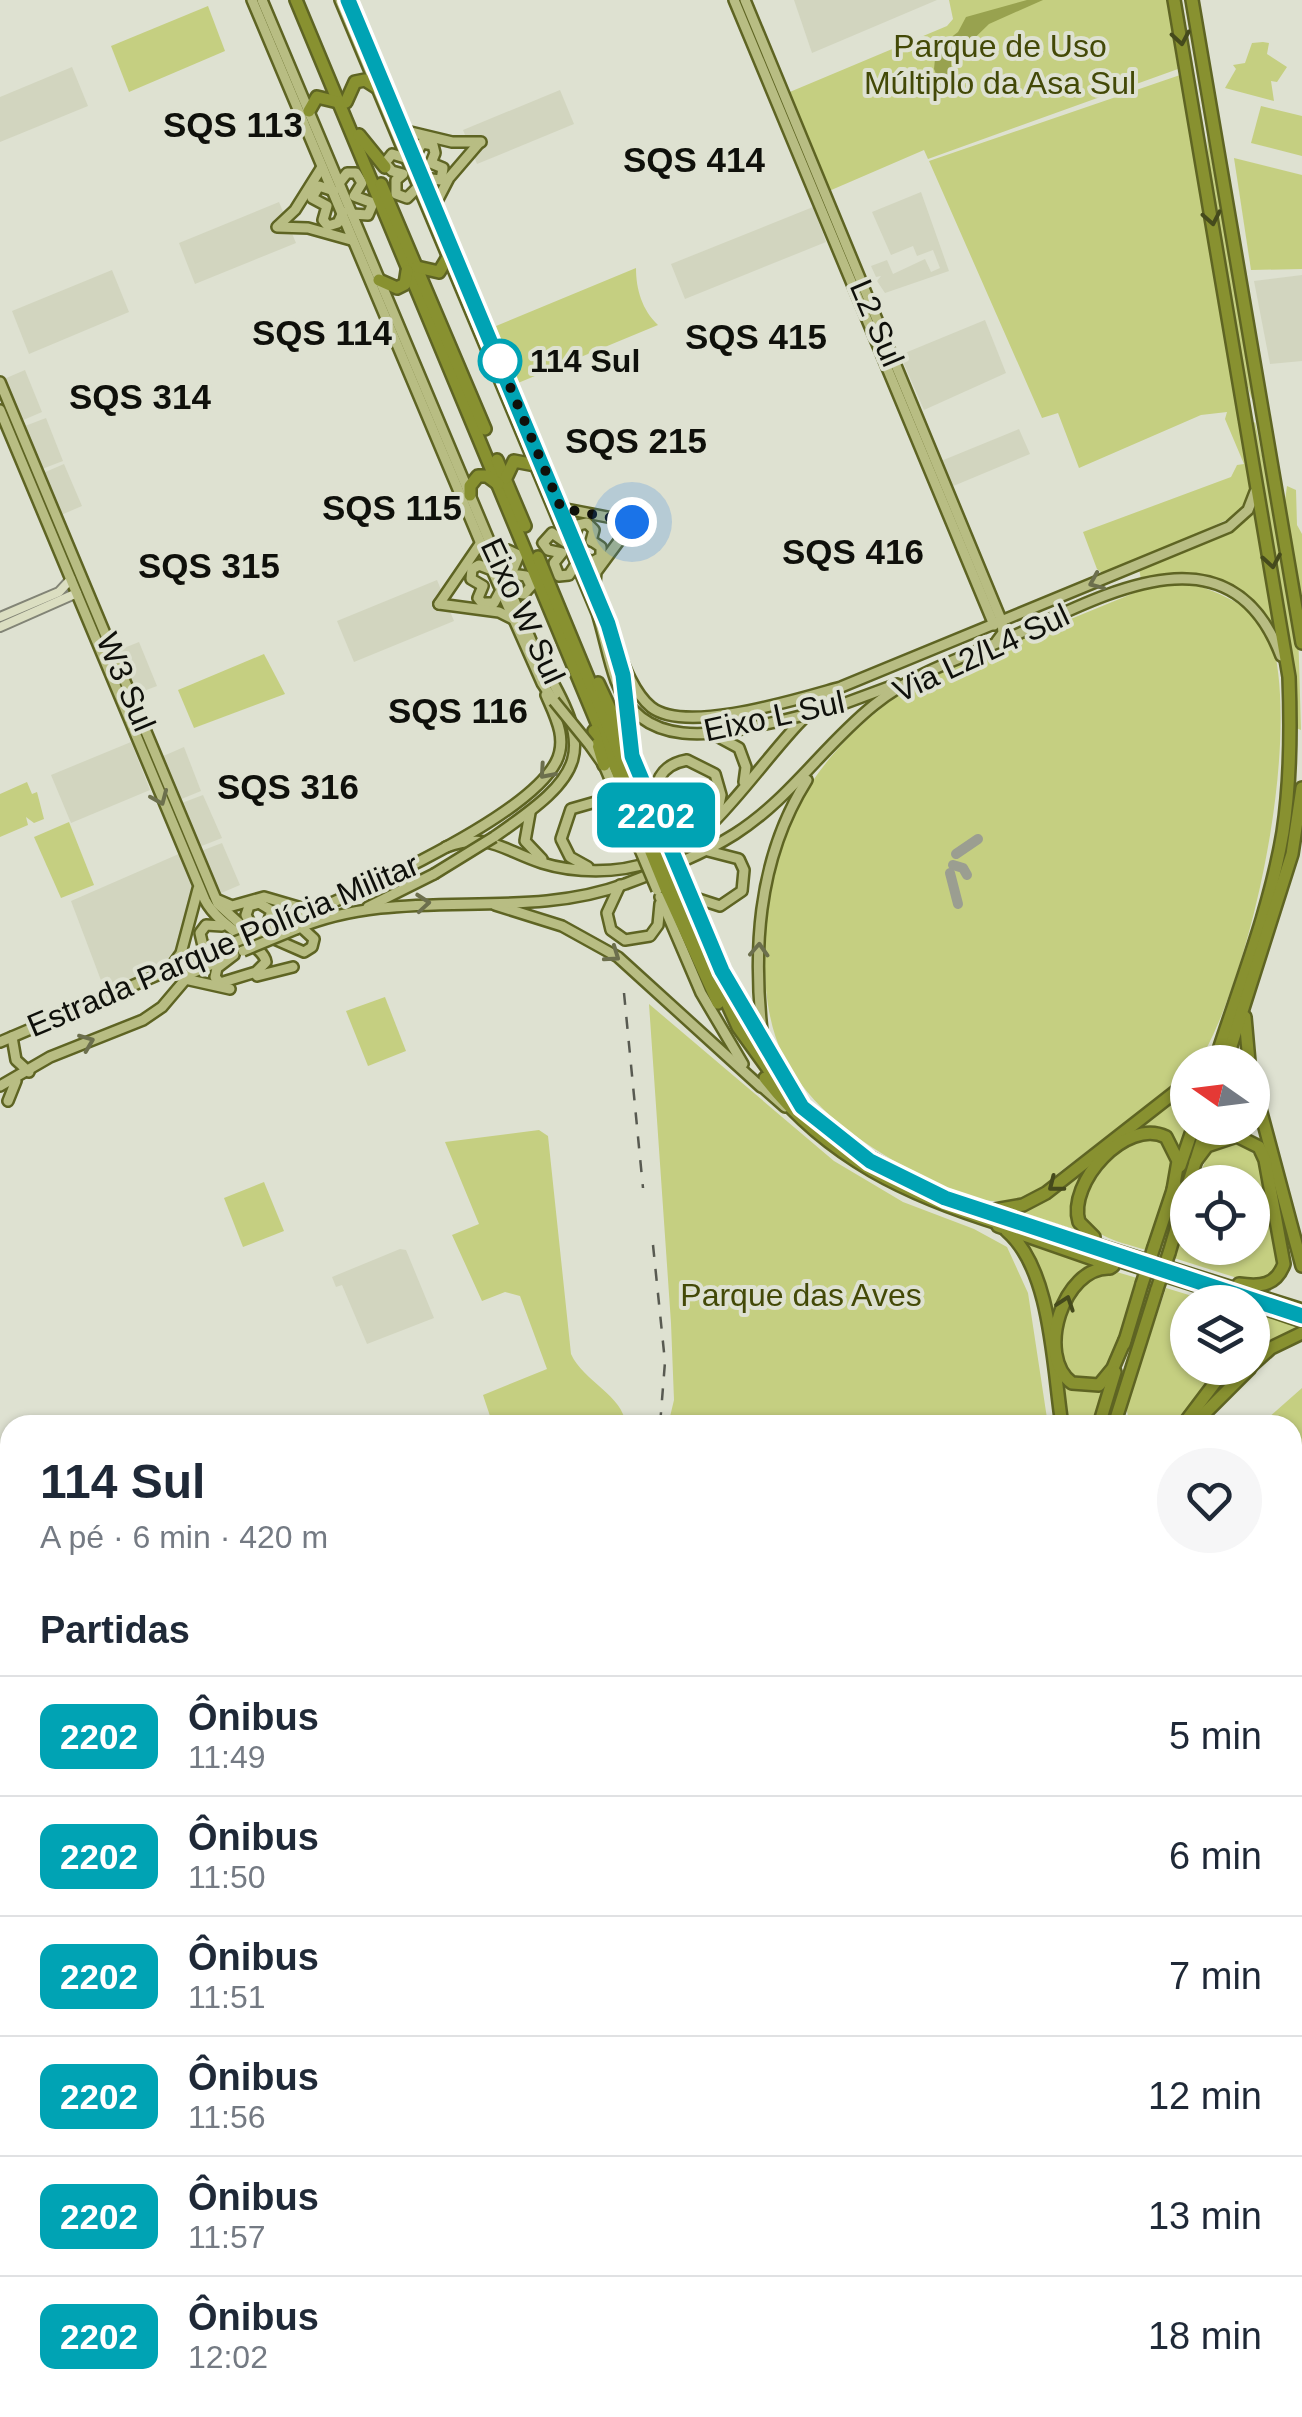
<!DOCTYPE html>
<html lang="pt">
<head>
<meta charset="utf-8">
<style>
  :root { --surface:#fff; --page:#f6f6f7; --text:#1f2937; --muted:#747a83; --line:#e0e1e3 }
  body { margin:0; font-family:Arial,sans-serif; background:var(--page); color:var(--text); height:100vh; display:flex; flex-direction:column; font-size:38px; white-space:nowrap }
  * { box-sizing:border-box; margin:0 }
  p { font-size:32px; color:var(--muted) }
  .icon { flex:none; width:55px; height:55px; fill:none; stroke:currentColor; stroke-width:2; stroke-linecap:round; stroke-linejoin:round }
  .map { position:relative; flex:1; overflow:hidden }
  .sheet { position:absolute; left:0px; top:1415px; width:1302px; height:1002px; display:flex; flex-direction:column; background:var(--surface); border-radius:30px 30px 0 0; box-shadow:0 2px 8px #0004 }
  .sheet>* { flex:none }
  .badge { padding:0 20px; border-radius:15px; font-size:35px; line-height:65px }
  .needle { width:65px; rotate:284deg }
  .buttons { position:absolute; left:1170px; top:1045px; display:grid; gap:20px }
  .buttons a { display:grid; place-items:center; width:100px; height:100px; border-radius:50%; background:var(--surface); box-shadow:0 2px 8px #0004; font-size:50px }
  .you { position:absolute; width:50px; height:50px; margin:-25px; border:8px solid #fff; border-radius:50%; background:#1a73e8; box-shadow:0 0 0 15px #1a73e833 }
  .map>.badge { position:absolute; translate:-50% -50%; box-shadow:0 0 0 5px #fff }
  h2 { padding:0 40px; font-size:38px; line-height:90px }
  .round { display:grid; place-items:center; flex:none; width:105px; height:105px; border-radius:52px; background:var(--page) }
  .summary { display:flex; align-items:center; justify-content:space-between; height:170px; padding:0 40px }
  h1 { font-size:48px; font-weight:800; line-height:75px }
  ul { padding:0; list-style:none }
  li { display:flex; align-items:center; gap:30px; height:120px; padding:0 40px; border-top:2px solid var(--line) }
  li div { flex:1 }
  li b { display:block; font-size:38px }
  li em { font-style:normal }
  li .badge { min-width:110px; font-weight:700; text-align:center }
  .map>svg:first-child { display:block }
  .built { fill:#d2d5bf }
  .green { fill:#c5cf81 }
  .water { fill:#98a24f }
  .lines { fill:none; stroke-linecap:round; stroke-linejoin:round }
  .stream { stroke:#98a24f; stroke-width:2.5 }
  .taxiway { stroke:#9b9e91; stroke-width:10 }
  .secondary-casing { stroke:#828476; stroke-width:12 }
  .primary-casing { stroke:#5e6423; stroke-width:14 }
  .highway-casing { stroke:#5e6423; stroke-width:16 }
  .secondary { stroke:#dbdec1; stroke-width:8 }
  .primary { stroke:#b8bd83; stroke-width:9 }
  .highway { stroke:#889130; stroke-width:11 }
  .rail { stroke:#585a51; stroke-width:2.5; stroke-dasharray:12 12; stroke-linecap:butt }
  .primary-bridge-casing { stroke:#5e6423; stroke-width:14; stroke-linecap:butt }
  .highway-bridge-casing { stroke:#5e6423; stroke-width:16; stroke-linecap:butt }
  .primary-bridge { stroke:#b8bd83; stroke-width:9 }
  .highway-bridge { stroke:#889130; stroke-width:11 }
  .oneway { stroke:#454a1c }
  .oneway2 { stroke:#6c6f4d }
  .line-casing { stroke:#fff; stroke-width:22 }
  .line { stroke:#00a3b4; stroke-width:15 }
  .walk { stroke:#0f100b; stroke-width:10; stroke-dasharray:0 18 }
  .stop-dot { fill:#fff; stroke:#00a3b4; stroke-width:5 }
  .labels { text-anchor:middle; dominant-baseline:central; stroke-width:8; stroke-linejoin:round; paint-order:stroke }
  .park-label { font-size:32px; fill:#434907; stroke:#dee1d1 }
  .street-label { font-size:32px; fill:#0f100b; stroke:#dee1d1 }
  .stop-label { font-size:32px; font-weight:bold; fill:#0f100b; stroke:#dee1d1; text-anchor:start }
  .neighbourhood-label { font-size:35px; font-weight:bold; fill:#0f100b; stroke:#dee1d1 }
</style>
</head>
<body>
<div class="map">
<svg width="1302" height="2417" viewBox="0 0 1302 2417">
  <rect width="100%" height="100%" fill="#dee1d1"/>
  <!-- built -->
  <g class="built">
    <path d="M794 0H937L812 53Z"/>
    <path d="M72 67 88 106 0 142V97Z"/>
    <path d="M560 90 574 124 477 164 463 130Z"/>
    <path d="M921 192 949 271 885 293 877 281 881 276 876 277 871 266 887 260 893 274 925 259 931 272 940 268 933 250 917 256 913 246 891 255 872 212Z"/>
    <path d="M279 202 296 243 195 284 179 243Z"/>
    <path d="M813 207 826 242 685 299 671 264Z"/>
    <path d="M112 270 129 312 29 354 12 311Z"/>
    <path d="M1302 275V361L1270 364 1254 281Z"/>
    <path d="M985 320 1006 373 924 410 900 355Z"/>
    <path d="M25 370 42 412 21 421 4 379Z"/>
    <path d="M46 418 63 461 42 469 25 426Z"/>
    <path d="M1019 429 1030 454 951 487 941 461Z"/>
    <path d="M64 464 82 506 61 515 43 473Z"/>
    <path d="M437 580 454 621 354 662 337 621Z"/>
    <path d="M139 642 157 686 136 694 119 650Z"/>
    <path d="M131 742 150 790 71 823 51 775Z"/>
    <path d="M184 747 201 791 179 800 161 757Z"/>
    <path d="M203 795 222 838 199 847 179 804Z"/>
    <path d="M222 843 240 885 219 894 201 851Z"/>
    <path d="M181 853 195 893 177 958 165 969 105 991 71 901Z"/>
    <path d="M400 1249 406 1250 434 1318 367 1344 342 1285 336 1287 332 1277Z"/>
  </g>
  <!-- green -->
  <g class="green">
    <path d="M949 0H1167L1178 69 928 159 924 150 829 191 785 94 947 26 953 19Z"/>
    <path d="M208 6 225 51 129 92 111 46Z"/>
    <path d="M1263 42 1269 43 1267 54 1287 67 1277 82 1271 81 1274 101 1225 88 1236 69 1233 65 1245 63 1252 43Z"/>
    <path d="M1183 74 1241 421H1237L1246 426 1251 490 1237 515 1106 576 1097 569 1083 532 1231 477 1237 465 1244 464 1225 419 1227 412 1201 415 1079 468 1058 413 1042 418 929 161Z"/>
    <path d="M1261 106 1302 116V156L1251 143Z"/>
    <path d="M1207 135 1255 397 1252 399 1242 370 1210 183Z"/>
    <path d="M1234 158 1302 175V269L1251 270Z"/>
    <path d="M636 268C636 289 642 310 658 325L518 383 496 326Z"/>
    <path d="M1255 422 1298 627 1301 730 1296 728 1285 614 1251 425Z"/>
    <path d="M1287 486 1296 490 1297 525 1302 534V611L1284 508Z"/>
    <path d="M1257 497 1284 652C1259 598 1201 565 1141 580L1139 568C1181 550 1236 539 1257 497Z"/>
    <path d="M1168 579C1204 585 1253 602 1271 637 1302 738 1253 971 1199 1062H1188L1187 1073C1146 1107 1104 1138 1061 1171 1051 1179 1038 1195 1026 1198 987 1210 943 1189 910 1170 860 1142 810 1109 783 1055 750 989 766 868 799 804 824 755 874 709 920 681Z"/>
    <path d="M264 654 285 694 194 728 178 690Z"/>
    <path d="M27 782 32 794 37 792 44 819 34 823 26 817 28 825 0 837V794Z"/>
    <path d="M69 822 94 885 61 898 34 837Z"/>
    <path d="M385 997 406 1051 368 1066 346 1011Z"/>
    <path d="M649 1004 834 1161 903 1202 974 1229 1007 1247 1028 1293 1048 1425H668L674 1400 671 1323Z"/>
    <path d="M1187 1085 1188 1128 1181 1152 1159 1129 1128 1133Z"/>
    <path d="M539 1130 548 1136 571 1354C583 1381 623 1395 626 1425H493L483 1395 547 1369 520 1296 505 1292 482 1301 452 1235 479 1224 445 1142Z"/>
    <path d="M1135 1138H1161L1175 1162 1146 1250C1114 1240 1085 1237 1081 1200L1113 1155Z"/>
    <path d="M1235 1140 1259 1158 1282 1254 1275 1276 1253 1283 1174 1258 1187 1215 1188 1248H1252V1182H1197L1210 1149Z"/>
    <path d="M1113 1145 1084 1179 1080 1231 1009 1211Z"/>
    <path d="M264 1182 284 1231 243 1247 224 1198Z"/>
    <path d="M1013 1233 1096 1263 1067 1283 1055 1330 1037 1265Z"/>
    <path d="M1110 1270 1137 1278 1111 1365 1107 1374 1087 1384 1067 1374C1058 1340 1064 1317 1076 1285Z"/>
    <path d="M1166 1288 1212 1302H1188V1368H1223L1178 1425H1130L1126 1407Z"/>
    <path d="M1252 1310 1302 1325V1330L1253 1360Z"/>
    <path d="M1057 1371 1080 1391 1109 1382 1095 1425H1064Z"/>
    <path d="M1302 1388V2125L1293 2128 1292 1425H1260Z"/>
    <path d="M10 1804V2014L0 2009V1808Z"/>
    <path d="M0 2023 10 2027V2225L0 2221Z"/>
    <path d="M733 2408H925L928 2417H737Z"/>
  </g>
  <!-- water -->
  <path class="water" d="M1027 0H1043L989 24 951 61 952 85 942 88 934 69 936 49 958 32 966 17Z"/>
  <g class="lines">
    <!-- stream -->
    <g class="stream">
      <path d="M1292 2020 1302 2017"/>
      <path d="M868 2417 869 2408"/>
    </g>
    <!-- taxiway -->
    <g class="taxiway">
      <path d="M956 854 978 839"/>
      <path d="M953 865 963 868 967 875"/>
      <path d="M950 873 958 904"/>
    </g>
    <defs>
      <g id="secondary">
        <path d="M0 617 59 592 71 579"/>
        <path d="M0 627 77 593"/>
      </g>
      <g id="primary">
        <path d="M252 0 492 570 542 683 554 701"/>
        <path d="M262 0 538 657C598 754 585 774 494 837"/>
        <path d="M340 0 597 613C604 635 608 659 616 681 642 754 721 734 780 721"/>
        <path d="M348 0 609 625"/>
        <path d="M734 0 994 625"/>
        <path d="M745 0 1002 622 1003 633 997 641"/>
        <path d="M402 130 452 142H481"/>
        <path d="M415 156 422 143 433 145 435 153 431 163 443 168 441 180 422 178"/>
        <path d="M405 158 392 154 385 163 392 171 403 174 396 180V194L407 198 418 187"/>
        <path d="M340 182 347 173H356L362 183 354 196 373 203 368 215 352 214"/>
        <path d="M334 191 319 186 312 198 327 206 323 220 328 226 338 223 343 212"/>
        <path d="M435 205 449 178 479 143"/>
        <path d="M278 226 295 210 322 167"/>
        <path d="M277 227 308 228 351 240"/>
        <path d="M0 382 218 904 240 924 304 952 312 947 314 939 301 927"/>
        <path d="M0 410 205 900C220 929 264 945 266 962L256 972 220 983 215 977 217 968 234 955"/>
        <path d="M561 508 633 522 596 572 595 584"/>
        <path d="M574 538 578 525 587 523 594 530 591 541"/>
        <path d="M565 542 552 533 543 543 548 550 562 553 554 563 559 576 569 575 576 564"/>
        <path d="M583 557 592 562 601 557V547L592 541"/>
        <path d="M497 561 508 550 519 555 511 574 526 576 531 586 524 594 511 592"/>
        <path d="M492 570 479 565 472 569 471 579 483 586 478 598 482 603H494L501 590"/>
        <path d="M439 604 499 612 513 619"/>
        <path d="M439 604 480 544"/>
        <path d="M608 624C619 649 629 689 651 707 686 735 801 698 841 687L1229 527 1248 510 1255 492"/>
        <path d="M832 708 897 684"/>
        <path d="M629 729 632 756 664 834"/>
        <path d="M715 735 739 748 746 767 744 782"/>
        <path d="M589 744 604 765 638 845"/>
        <path d="M654 809C654 784 659 765 687 760L715 774 721 795 717 814"/>
        <path d="M530 813 525 841 542 859"/>
        <path d="M446 847C490 832 502 850 542 863 574 873 618 874 650 862"/>
        <path d="M669 854C724 833 779 729 835 691"/>
        <path d="M588 867 570 857 561 839 571 809 599 801 627 817"/>
        <path d="M684 883 722 971 790 1088"/>
        <path d="M620 885 607 913 611 930 625 940 650 936 658 925 660 904"/>
        <path d="M689 896 720 906 742 891 744 870 739 859 708 851"/>
        <path d="M660 897 701 993 743 1064"/>
        <path d="M218 900 232 906 264 897 312 911"/>
        <path d="M495 905 562 926 618 957 761 1087"/>
        <path d="M368 907 434 874"/>
        <path d="M253 929 246 915 249 906 259 903 272 911 266 928"/>
        <path d="M296 929C402 884 519 923 625 884 662 870 702 855 735 834 790 799 824 745 874 705 915 672 962 658 1009 638 1099 598 1229 519 1281 656"/>
        <path d="M262 931C328 907 525 822 556 762 568 739 555 716 546 695"/>
        <path d="M216 948 203 946 200 933 206 925 222 926"/>
        <path d="M171 967 181 953 198 889"/>
        <path d="M257 976 293 967"/>
        <path d="M185 979 230 989"/>
        <path d="M12 1037 16 1060 29 1072"/>
        <path d="M0 1042 235 942"/>
        <path d="M764 1048C752 955 756 861 807 780"/>
        <path d="M759 1084 785 1107"/>
        <path d="M0 1086 50 1057 143 1020 162 1007 190 974 222 960"/>
        <path d="M8 1101 16 1081"/>
        <path d="M0 2224 10 2228"/>
        <path d="M432 2408 449 2415"/>
      </g>
      <g id="highway">
        <path d="M296 0 647 843"/>
        <path d="M1174 0 1289 677C1291 729 1291 780 1283 832 1270 910 1239 987 1215 1062"/>
        <path d="M1192 0 1302 643"/>
        <path d="M346 102 355 82 365 80 376 87"/>
        <path d="M309 111 317 97 338 102"/>
        <path d="M359 135 385 167"/>
        <path d="M381 184 485 429"/>
        <path d="M417 267 439 272 448 257"/>
        <path d="M379 280 397 288 405 284 407 271"/>
        <path d="M497 460 525 526"/>
        <path d="M506 478 514 461 535 465"/>
        <path d="M470 495V486L478 476H487L498 484"/>
        <path d="M538 557 636 794"/>
        <path d="M598 683 632 756"/>
        <path d="M594 731 604 765"/>
        <path d="M674 886 738 1027 774 1077 846 1145 945 1197 1302 1310"/>
        <path d="M666 889 718 1003"/>
        <path d="M1245 1017 1249 1062"/>
        <path d="M1226 1062 1292 854 1302 788"/>
        <path d="M765 1078C827 1158 909 1196 1004 1225"/>
        <path d="M1252 1079 1302 1266"/>
        <path d="M1195 1162 1207 1146 1237 1136 1259 1147 1265 1160 1284 1264C1276 1286 1260 1287 1239 1284"/>
        <path d="M1180 1166 1193 1128"/>
        <path d="M1189 1182 1206 1128"/>
        <path d="M989 1211 1023 1205 1046 1193 1188 1082"/>
        <path d="M998 1226 1113 1266"/>
        <path d="M1007 1231C1052 1270 1053 1368 1062 1425"/>
        <path d="M1094 1237 1079 1222C1067 1183 1126 1117 1166 1137L1178 1161 1173 1190"/>
        <path d="M1154 1247 1175 1184"/>
        <path d="M1169 1253 1188 1189"/>
        <path d="M1108 1257 1248 1302"/>
        <path d="M1110 1268C1063 1266 1035 1356 1072 1383L1099 1385 1113 1368 1125 1340"/>
        <path d="M1252 1304 1302 1321"/>
        <path d="M1124 1344 1142 1284"/>
        <path d="M1252 1365 1271 1348 1302 1333"/>
        <path d="M1099 1425 1115 1372"/>
        <path d="M1114 1425 1157 1289"/>
        <path d="M1183 1425 1226 1368"/>
        <path d="M1193 1425 1250 1368"/>
        <path d="M0 2242 10 2246"/>
        <path d="M0 2274 10 2279"/>
        <path d="M301 2408 322 2417"/>
        <path d="M319 2408 342 2417"/>
        <path d="M399 2408 422 2417"/>
        <path d="M555 2408 566 2417"/>
        <path d="M446 2414 459 2417"/>
        <path d="M489 2417 510 2408"/>
        <path d="M514 2417 525 2408"/>
        <path d="M593 2417 599 2408"/>
        <path d="M609 2417 615 2408"/>
        <path d="M673 2417 674 2408"/>
      </g>
    </defs>
    <!-- secondary casing -->
    <use href="#secondary" class="secondary-casing"/>
    <!-- primary casing -->
    <use href="#primary" class="primary-casing"/>
    <!-- highway casing -->
    <use href="#highway" class="highway-casing"/>
    <!-- secondary -->
    <use href="#secondary" class="secondary"/>
    <!-- primary -->
    <use href="#primary" class="primary"/>
    <!-- highway -->
    <use href="#highway" class="highway"/>
    <!-- rail -->
    <g class="rail">
      <path d="M624 993 643 1188"/>
      <path d="M653 1245 665 1362 660 1425"/>
      <path d="M17 2417 21 2408"/>
    </g>
    <defs>
      <g id="primary-bridge">
        <path d="M623 675 629 729"/>
        <path d="M554 701 589 744"/>
        <path d="M780 721 832 708"/>
        <path d="M664 834 684 883"/>
        <path d="M638 845 657 890"/>
        <path d="M434 874 494 837"/>
        <path d="M235 942 262 931"/>
        <path d="M243 951 296 929"/>
      </g>
      <g id="highway-bridge">
        <path d="M654 839 674 886"/>
        <path d="M649 847 666 889"/>
        <path d="M1142 1284 1154 1247"/>
        <path d="M1157 1289 1169 1253"/>
      </g>
    </defs>
    <!-- primary-bridge casing -->
    <use href="#primary-bridge" class="primary-bridge-casing"/>
    <!-- highway-bridge casing -->
    <use href="#highway-bridge" class="highway-bridge-casing"/>
    <!-- primary-bridge -->
    <use href="#primary-bridge" class="primary-bridge"/>
    <!-- highway-bridge -->
    <use href="#highway-bridge" class="highway-bridge"/>
  </g>
  <!-- one-way arrows -->
  <defs><path id="oneway-chevron" d="M-2-3.5L2.5 0L-2 3.5" fill="none" stroke-width="1.6" stroke-linecap="round" stroke-linejoin="round" transform="scale(2.5)"/></defs>
  <g class="oneway">
    <use href="#oneway-chevron" transform="translate(1181 38) rotate(80)"/>
    <use href="#oneway-chevron" transform="translate(1212 218) rotate(79)"/>
    <use href="#oneway-chevron" transform="translate(1272 561) rotate(80)"/>
    <use href="#oneway-chevron" transform="translate(1055 1185) rotate(142)"/>
    <use href="#oneway-chevron" transform="translate(1066 1303) rotate(-71)"/>
  </g>
  <g class="oneway2">
    <use href="#oneway-chevron" transform="translate(1096 582) rotate(157)"/>
    <use href="#oneway-chevron" transform="translate(546 772) rotate(131)"/>
    <use href="#oneway-chevron" transform="translate(160 798) rotate(67)"/>
    <use href="#oneway-chevron" transform="translate(423 903) rotate(-5)"/>
    <use href="#oneway-chevron" transform="translate(759 950) rotate(-87)"/>
    <use href="#oneway-chevron" transform="translate(613 955) rotate(35)"/>
    <use href="#oneway-chevron" transform="translate(87 1042) rotate(-22)"/>
  </g>
  <g class="lines">
    <defs>
      <path id="line" d="M348 0 608 624 623 675 632 756 722 971 802 1107 870 1161 945 1198 1302 1316"/>
    </defs>
    <!-- line casing -->
    <use href="#line" class="line-casing"/>
    <!-- line -->
    <use href="#line" class="line"/>
    <!-- walk -->
    <path class="walk" d="M500 361 498 358 561 508 632 522"/>
  </g>
  <!-- markers -->
  <circle class="stop-dot" cx="500" cy="361" r="20"/>
  <g class="labels">
    <!-- park labels -->
    <g class="park-label">
      <text x="1000" y="46">Parque de Uso<tspan x="1000" dy="37">Múltiplo da Asa Sul</tspan></text>
      <text x="801" y="1295">Parque das Aves</text>
    </g>
    <!-- street labels -->
    <g class="street-label">
      <text transform="translate(877 323) rotate(67)">L2 Sul</text>
      <text transform="translate(523 611) rotate(65)">Eixo W Sul</text>
      <text transform="translate(981 653) rotate(-25)">Via L2/L4 Sul</text>
      <text transform="translate(126 682) rotate(67)">W3 Sul</text>
      <text transform="translate(774 716) rotate(-12)">Eixo L Sul</text>
      <text transform="translate(223 945) rotate(-23)">Estrada Parque Polícia Militar</text>
    </g>
    <!-- stop labels -->
    <g class="stop-label">
      <text x="530" y="361">114 Sul</text>
    </g>
    <!-- neighbourhood labels -->
    <g class="neighbourhood-label">
      <text x="233" y="124">SQS 113</text>
      <text x="694" y="159">SQS 414</text>
      <text x="322" y="332">SQS 114</text>
      <text x="756" y="336">SQS 415</text>
      <text x="140" y="396">SQS 314</text>
      <text x="636" y="440">SQS 215</text>
      <text x="392" y="507">SQS 115</text>
      <text x="853" y="551">SQS 416</text>
      <text x="209" y="565">SQS 315</text>
      <text x="458" y="710">SQS 116</text>
      <text x="288" y="786">SQS 316</text>
    </g>
  </g>
</svg>
<div class="buttons">
<a><svg class="needle" viewBox="-14 -14 28 28"><path d="M0-13l5 13h-10z" fill="#e53935"/><path d="M0 13l5-13h-10z" fill="#747a83"/></svg></a>
<a><svg class="icon" aria-label="locate" viewBox="0 0 24 24"><circle cx="12" cy="12" r="6"/><path d="M12 2v4M12 18v4M2 12h4M18 12h4"/></svg></a>
<a><svg class="icon" aria-label="layers" viewBox="0 0 24 24"><path d="M12 4l9 5-9 5-9-5zM3 14l9 5 9-5"/></svg></a>
</div>
<div class="you" style="left:632px;top:522px"></div>
<b class="badge" style="left:656px;top:815px;background:#00a3b4;color:#fff">2202</b>
<section class="sheet">
<div class="summary"><div><h1>114 Sul</h1><p>A pé · 6 min · 420 m</p></div><a class="round"><svg class="icon" aria-label="heart" viewBox="0 0 24 24"><path d="M12 20l-8-8c-3-5 5-10 8-4 3-6 11-1 8 4z"/></svg></a></div>
<h2>Partidas</h2>
<ul>
<li><span class="badge" style="background:#00a3b4;color:#fff">2202</span><div><b>Ônibus</b><p>11:49</p></div><em>5 min</em></li>
<li><span class="badge" style="background:#00a3b4;color:#fff">2202</span><div><b>Ônibus</b><p>11:50</p></div><em>6 min</em></li>
<li><span class="badge" style="background:#00a3b4;color:#fff">2202</span><div><b>Ônibus</b><p>11:51</p></div><em>7 min</em></li>
<li><span class="badge" style="background:#00a3b4;color:#fff">2202</span><div><b>Ônibus</b><p>11:56</p></div><em>12 min</em></li>
<li><span class="badge" style="background:#00a3b4;color:#fff">2202</span><div><b>Ônibus</b><p>11:57</p></div><em>13 min</em></li>
<li><span class="badge" style="background:#00a3b4;color:#fff">2202</span><div><b>Ônibus</b><p>12:02</p></div><em>18 min</em></li>
</ul>
</section>
</div>
</body>
</html>
